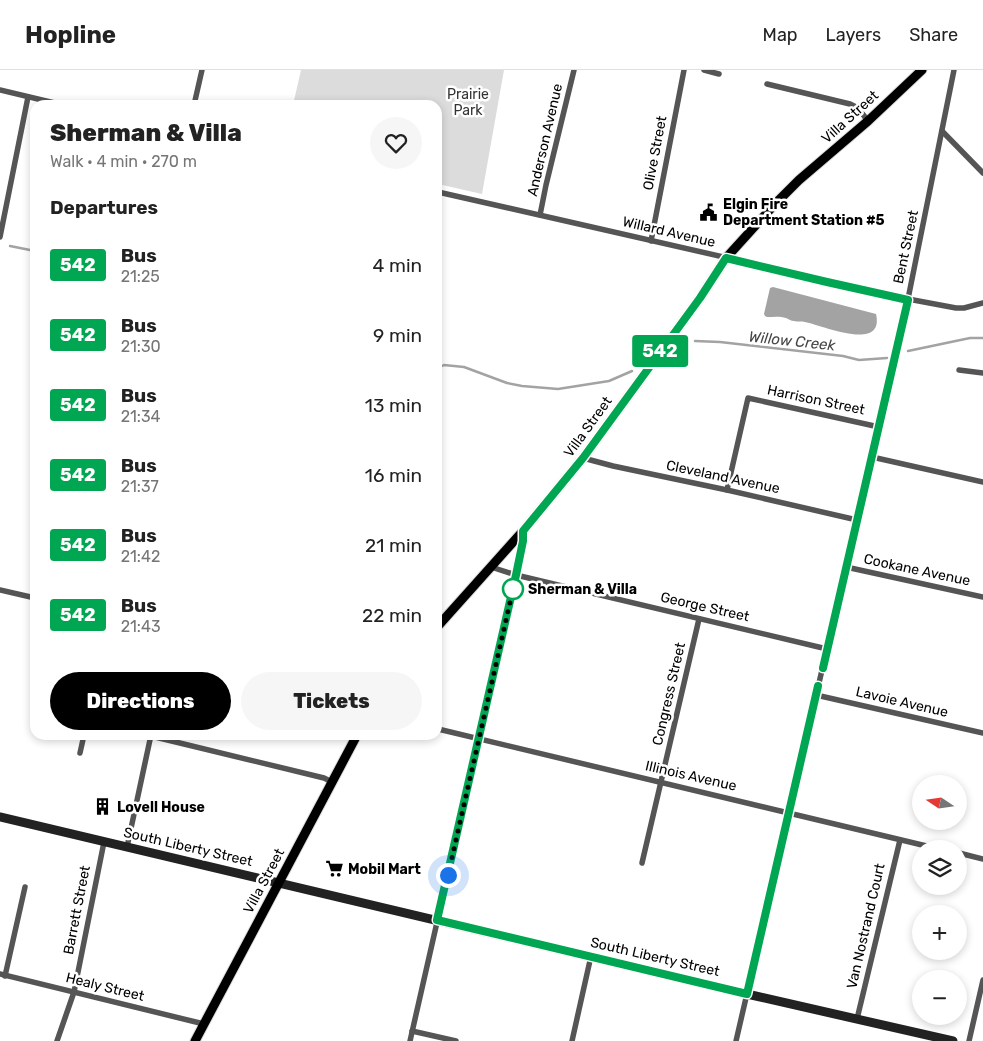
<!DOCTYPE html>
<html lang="en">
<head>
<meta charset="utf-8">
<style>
  :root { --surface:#fff; --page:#f6f6f6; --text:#222; --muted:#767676; --line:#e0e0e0; --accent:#000 }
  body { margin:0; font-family:Rubik,sans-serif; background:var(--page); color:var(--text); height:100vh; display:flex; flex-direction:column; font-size:19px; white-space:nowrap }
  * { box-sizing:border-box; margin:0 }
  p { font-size:16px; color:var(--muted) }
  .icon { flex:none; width:28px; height:28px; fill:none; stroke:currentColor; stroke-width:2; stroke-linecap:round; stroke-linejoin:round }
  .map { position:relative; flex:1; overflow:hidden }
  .details { position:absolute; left:30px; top:30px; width:412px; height:640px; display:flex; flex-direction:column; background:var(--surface); border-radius:15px; box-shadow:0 2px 8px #0003 }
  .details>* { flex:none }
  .badge { padding:0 10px; border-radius:4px; font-size:18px; line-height:32px }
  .needle { width:32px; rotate:283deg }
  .tools { position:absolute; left:912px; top:705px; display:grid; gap:10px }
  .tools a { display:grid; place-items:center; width:55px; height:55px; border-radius:50%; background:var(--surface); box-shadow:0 2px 8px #0003; font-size:25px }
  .you { position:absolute; width:25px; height:25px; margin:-12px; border:4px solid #fff; border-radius:50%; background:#1a73e8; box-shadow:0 0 0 8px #1a73e833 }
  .map>.badge { position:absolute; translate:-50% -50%; box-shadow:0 0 0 2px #fff }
  h2 { padding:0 20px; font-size:19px; line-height:45px }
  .round { display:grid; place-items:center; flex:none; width:52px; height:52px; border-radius:26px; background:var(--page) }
  .head { display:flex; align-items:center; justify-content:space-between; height:85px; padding:0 20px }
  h1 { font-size:24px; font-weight:800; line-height:38px }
  .primary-button { display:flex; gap:10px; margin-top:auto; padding:10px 20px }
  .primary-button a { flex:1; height:58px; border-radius:30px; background:var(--accent); color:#fff; font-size:20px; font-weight:800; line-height:58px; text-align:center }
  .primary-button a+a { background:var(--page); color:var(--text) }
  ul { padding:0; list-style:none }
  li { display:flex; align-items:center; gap:15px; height:70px; padding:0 20px }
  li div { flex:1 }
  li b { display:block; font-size:19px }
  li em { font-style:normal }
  li .badge { min-width:55px; font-weight:700; text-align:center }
  header { display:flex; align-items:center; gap:30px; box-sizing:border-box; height:70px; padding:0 25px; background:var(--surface); border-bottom:1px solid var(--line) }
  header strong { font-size:24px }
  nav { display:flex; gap:28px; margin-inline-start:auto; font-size:18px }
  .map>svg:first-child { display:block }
  .green { fill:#dcdcdc }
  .water { fill:#a3a3a3 }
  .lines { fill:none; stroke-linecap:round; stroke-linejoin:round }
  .stream { stroke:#a3a3a3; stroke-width:2.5 }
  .primary-casing { stroke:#dbdbdb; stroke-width:11 }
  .minor { stroke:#555; stroke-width:5.5 }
  .secondary { stroke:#222; stroke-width:9 }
  .primary { stroke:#000; stroke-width:9 }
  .line-casing { stroke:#fff; stroke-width:11 }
  .line { stroke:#00a651; stroke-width:8 }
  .walk { stroke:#000; stroke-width:5; stroke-dasharray:0 9 }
  .stop-dot { fill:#fff; stroke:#00a651; stroke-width:2.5 }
  .labels { text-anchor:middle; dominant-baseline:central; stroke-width:5; stroke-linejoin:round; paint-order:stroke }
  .park-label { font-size:14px; fill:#333; stroke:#fff }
  .street-label { font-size:14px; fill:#000; stroke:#fff }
  .poi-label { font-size:14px; font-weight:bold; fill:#000; stroke:#fff; text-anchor:start }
  .stop-label { font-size:14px; font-weight:bold; fill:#000; stroke:#fff; text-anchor:start }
  .water-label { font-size:15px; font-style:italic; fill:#444; stroke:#fff }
</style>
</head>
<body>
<header>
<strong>Hopline</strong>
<nav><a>Map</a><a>Layers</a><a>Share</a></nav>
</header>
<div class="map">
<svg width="983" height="971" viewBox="0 0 983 971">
  <rect width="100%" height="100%" fill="#fff"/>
  <!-- green -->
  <path class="green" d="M301 0H504L482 124 438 114V35H293Z"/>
  <!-- water -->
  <path class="water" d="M773 217 876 244C885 283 821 255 805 252 802 251 797 252 794 251 791 251 789 249 786 248 780 246 773 247 767 247L765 246 764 244 770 218Z"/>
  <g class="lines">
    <!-- stream -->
    <g class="stream">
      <path d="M10 176 35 181"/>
      <path d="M695 271 720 272 843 286 859 290 887 288"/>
      <path d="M908 281 970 268H983"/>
      <path d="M438 298 444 295 464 297 507 313 522 316 558 319 609 311 632 301"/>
    </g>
    <defs>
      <g id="primary">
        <path d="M438 556 523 461 583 388 700 228 726 188 775 134 799 110 868 51 922 0"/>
        <path d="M195 971 357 665"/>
      </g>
    </defs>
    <!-- primary casing -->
    <use href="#primary" class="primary-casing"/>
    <!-- minor -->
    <g class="minor">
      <path d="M704 0 719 4"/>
      <path d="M767 14 850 34 858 38 868 51"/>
      <path d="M0 20 63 35"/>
      <path d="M194 35 202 0"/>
      <path d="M942 61 983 103"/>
      <path d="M438 122 908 229 956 238H964L983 233"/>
      <path d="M540 145 546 115 574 0"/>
      <path d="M0 167 28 27"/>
      <path d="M651 171 684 0"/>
      <path d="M959 300 983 303"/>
      <path d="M872 387 983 412"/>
      <path d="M583 388 613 396 727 420 857 450"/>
      <path d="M727 420 748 328 879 357"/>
      <path d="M491 497 516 505 827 579"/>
      <path d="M846 497 983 527"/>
      <path d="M0 520 35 528"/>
      <path d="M816 625 983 663"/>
      <path d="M438 659 939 779"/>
      <path d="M151 666 324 708 332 712"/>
      <path d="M80 683 84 665"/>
      <path d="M127 777 151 665"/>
      <path d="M959 783 983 789"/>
      <path d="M642 793 699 549"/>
      <path d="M0 904 204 954"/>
      <path d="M5 906 25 817"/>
      <path d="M857 949 900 770"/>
      <path d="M412 961 456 971"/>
      <path d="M57 971 74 922 104 772"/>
      <path d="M410 971 516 505 523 471V461"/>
      <path d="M572 971 591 886"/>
      <path d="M736 971 908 229 954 0"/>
      <path d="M969 971 983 910"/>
    </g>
    <!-- secondary -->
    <path class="secondary" d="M0 747 747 924 953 971"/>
    <!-- primary -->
    <use href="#primary" class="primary"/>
  </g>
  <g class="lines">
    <defs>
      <path id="line" d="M818 616 747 924 437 850 516 505 523 471V461L583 388 700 228 726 188 827 212 908 230 823 598"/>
    </defs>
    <!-- line casing -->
    <use href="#line" class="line-casing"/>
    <!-- line -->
    <use href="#line" class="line"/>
    <!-- walk -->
    <path class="walk" d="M448 805 514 515 513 519"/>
  </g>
  <!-- icons -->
  <defs>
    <symbol id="civic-bare" viewBox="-9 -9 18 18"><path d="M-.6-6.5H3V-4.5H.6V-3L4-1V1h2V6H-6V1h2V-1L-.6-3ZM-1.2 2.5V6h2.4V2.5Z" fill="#000" stroke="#fff" stroke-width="2.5" paint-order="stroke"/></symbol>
    <symbol id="building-bare" viewBox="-9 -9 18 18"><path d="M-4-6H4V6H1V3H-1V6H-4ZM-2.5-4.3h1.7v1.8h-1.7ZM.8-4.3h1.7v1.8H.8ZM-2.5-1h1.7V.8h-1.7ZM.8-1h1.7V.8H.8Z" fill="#000" stroke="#fff" stroke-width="2.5" paint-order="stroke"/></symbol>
    <symbol id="supermarket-bare" viewBox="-9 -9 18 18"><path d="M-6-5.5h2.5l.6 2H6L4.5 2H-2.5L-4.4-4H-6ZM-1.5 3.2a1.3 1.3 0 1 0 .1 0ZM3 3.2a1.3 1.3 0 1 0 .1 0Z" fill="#000" stroke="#fff" stroke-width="2.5" paint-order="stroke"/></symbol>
  </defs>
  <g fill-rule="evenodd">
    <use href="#civic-bare" x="696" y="130" width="25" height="25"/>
    <use href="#building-bare" x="90" y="724" width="25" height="25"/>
    <use href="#supermarket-bare" x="322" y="786" width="25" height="25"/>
  </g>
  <!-- markers -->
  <circle class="stop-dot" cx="513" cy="519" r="10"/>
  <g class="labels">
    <!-- park labels -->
    <g class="park-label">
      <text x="468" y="24">Prairie<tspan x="468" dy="16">Park</tspan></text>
    </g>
    <!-- street labels -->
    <g class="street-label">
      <text transform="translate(850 47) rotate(-42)">Villa Street</text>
      <text transform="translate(545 70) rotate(-77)">Anderson Avenue</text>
      <text transform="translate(655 83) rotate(-79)">Olive Street</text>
      <text transform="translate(669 162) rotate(13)">Willard Avenue</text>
      <text transform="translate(906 177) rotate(-78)">Bent Street</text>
      <text transform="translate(816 330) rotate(12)">Harrison Street</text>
      <text transform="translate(588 357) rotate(-54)">Villa Street</text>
      <text transform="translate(723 407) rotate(12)">Cleveland Avenue</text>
      <text transform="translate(917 500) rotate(12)">Cookane Avenue</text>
      <text transform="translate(705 537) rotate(13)">George Street</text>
      <text transform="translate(669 624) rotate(-77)">Congress Street</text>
      <text transform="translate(902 632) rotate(13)">Lavoie Avenue</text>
      <text transform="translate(691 706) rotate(13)">Illinois Avenue</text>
      <text transform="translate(188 777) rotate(13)">South Liberty Street</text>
      <text transform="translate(264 811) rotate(-62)">Villa Street</text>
      <text transform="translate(77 840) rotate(-79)">Barrett Street</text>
      <text transform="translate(866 856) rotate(-77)">Van Nostrand Court</text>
      <text transform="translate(655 887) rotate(13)">South Liberty Street</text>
      <text transform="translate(105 917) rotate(14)">Healy Street</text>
    </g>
    <!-- poi labels -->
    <g class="poi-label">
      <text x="723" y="134">Elgin Fire<tspan x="723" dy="16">Department Station #5</tspan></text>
      <text x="117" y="737">Lovell House</text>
      <text x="348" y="799">Mobil Mart</text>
    </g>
    <!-- stop labels -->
    <g class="stop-label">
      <text x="528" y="519">Sherman &amp; Villa</text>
    </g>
    <!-- water labels -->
    <g class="water-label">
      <text transform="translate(792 271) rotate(6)">Willow Creek</text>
    </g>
  </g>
</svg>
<div class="tools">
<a><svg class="needle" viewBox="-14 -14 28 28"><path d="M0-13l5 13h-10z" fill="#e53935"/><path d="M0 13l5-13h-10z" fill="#767676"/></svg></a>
<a><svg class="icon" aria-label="layers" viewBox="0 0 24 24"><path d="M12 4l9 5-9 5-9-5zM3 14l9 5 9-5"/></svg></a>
<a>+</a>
<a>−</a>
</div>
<div class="you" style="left:448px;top:805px"></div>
<b class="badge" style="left:660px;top:281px;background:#00a651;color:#fff">542</b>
<section class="details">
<div class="head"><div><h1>Sherman &amp; Villa</h1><p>Walk · 4 min · 270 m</p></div><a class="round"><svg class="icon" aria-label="heart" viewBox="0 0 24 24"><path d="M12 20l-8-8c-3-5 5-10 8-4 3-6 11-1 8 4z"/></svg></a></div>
<h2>Departures</h2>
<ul>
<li><span class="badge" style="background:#00a651;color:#fff">542</span><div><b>Bus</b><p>21:25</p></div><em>4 min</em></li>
<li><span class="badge" style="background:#00a651;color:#fff">542</span><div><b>Bus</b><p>21:30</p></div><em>9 min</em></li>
<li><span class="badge" style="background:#00a651;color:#fff">542</span><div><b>Bus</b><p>21:34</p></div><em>13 min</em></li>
<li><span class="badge" style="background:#00a651;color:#fff">542</span><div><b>Bus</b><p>21:37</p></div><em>16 min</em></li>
<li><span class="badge" style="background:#00a651;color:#fff">542</span><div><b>Bus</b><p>21:42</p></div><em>21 min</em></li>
<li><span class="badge" style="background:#00a651;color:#fff">542</span><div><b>Bus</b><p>21:43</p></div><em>22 min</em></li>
</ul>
<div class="primary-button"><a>Directions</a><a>Tickets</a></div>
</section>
</div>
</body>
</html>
